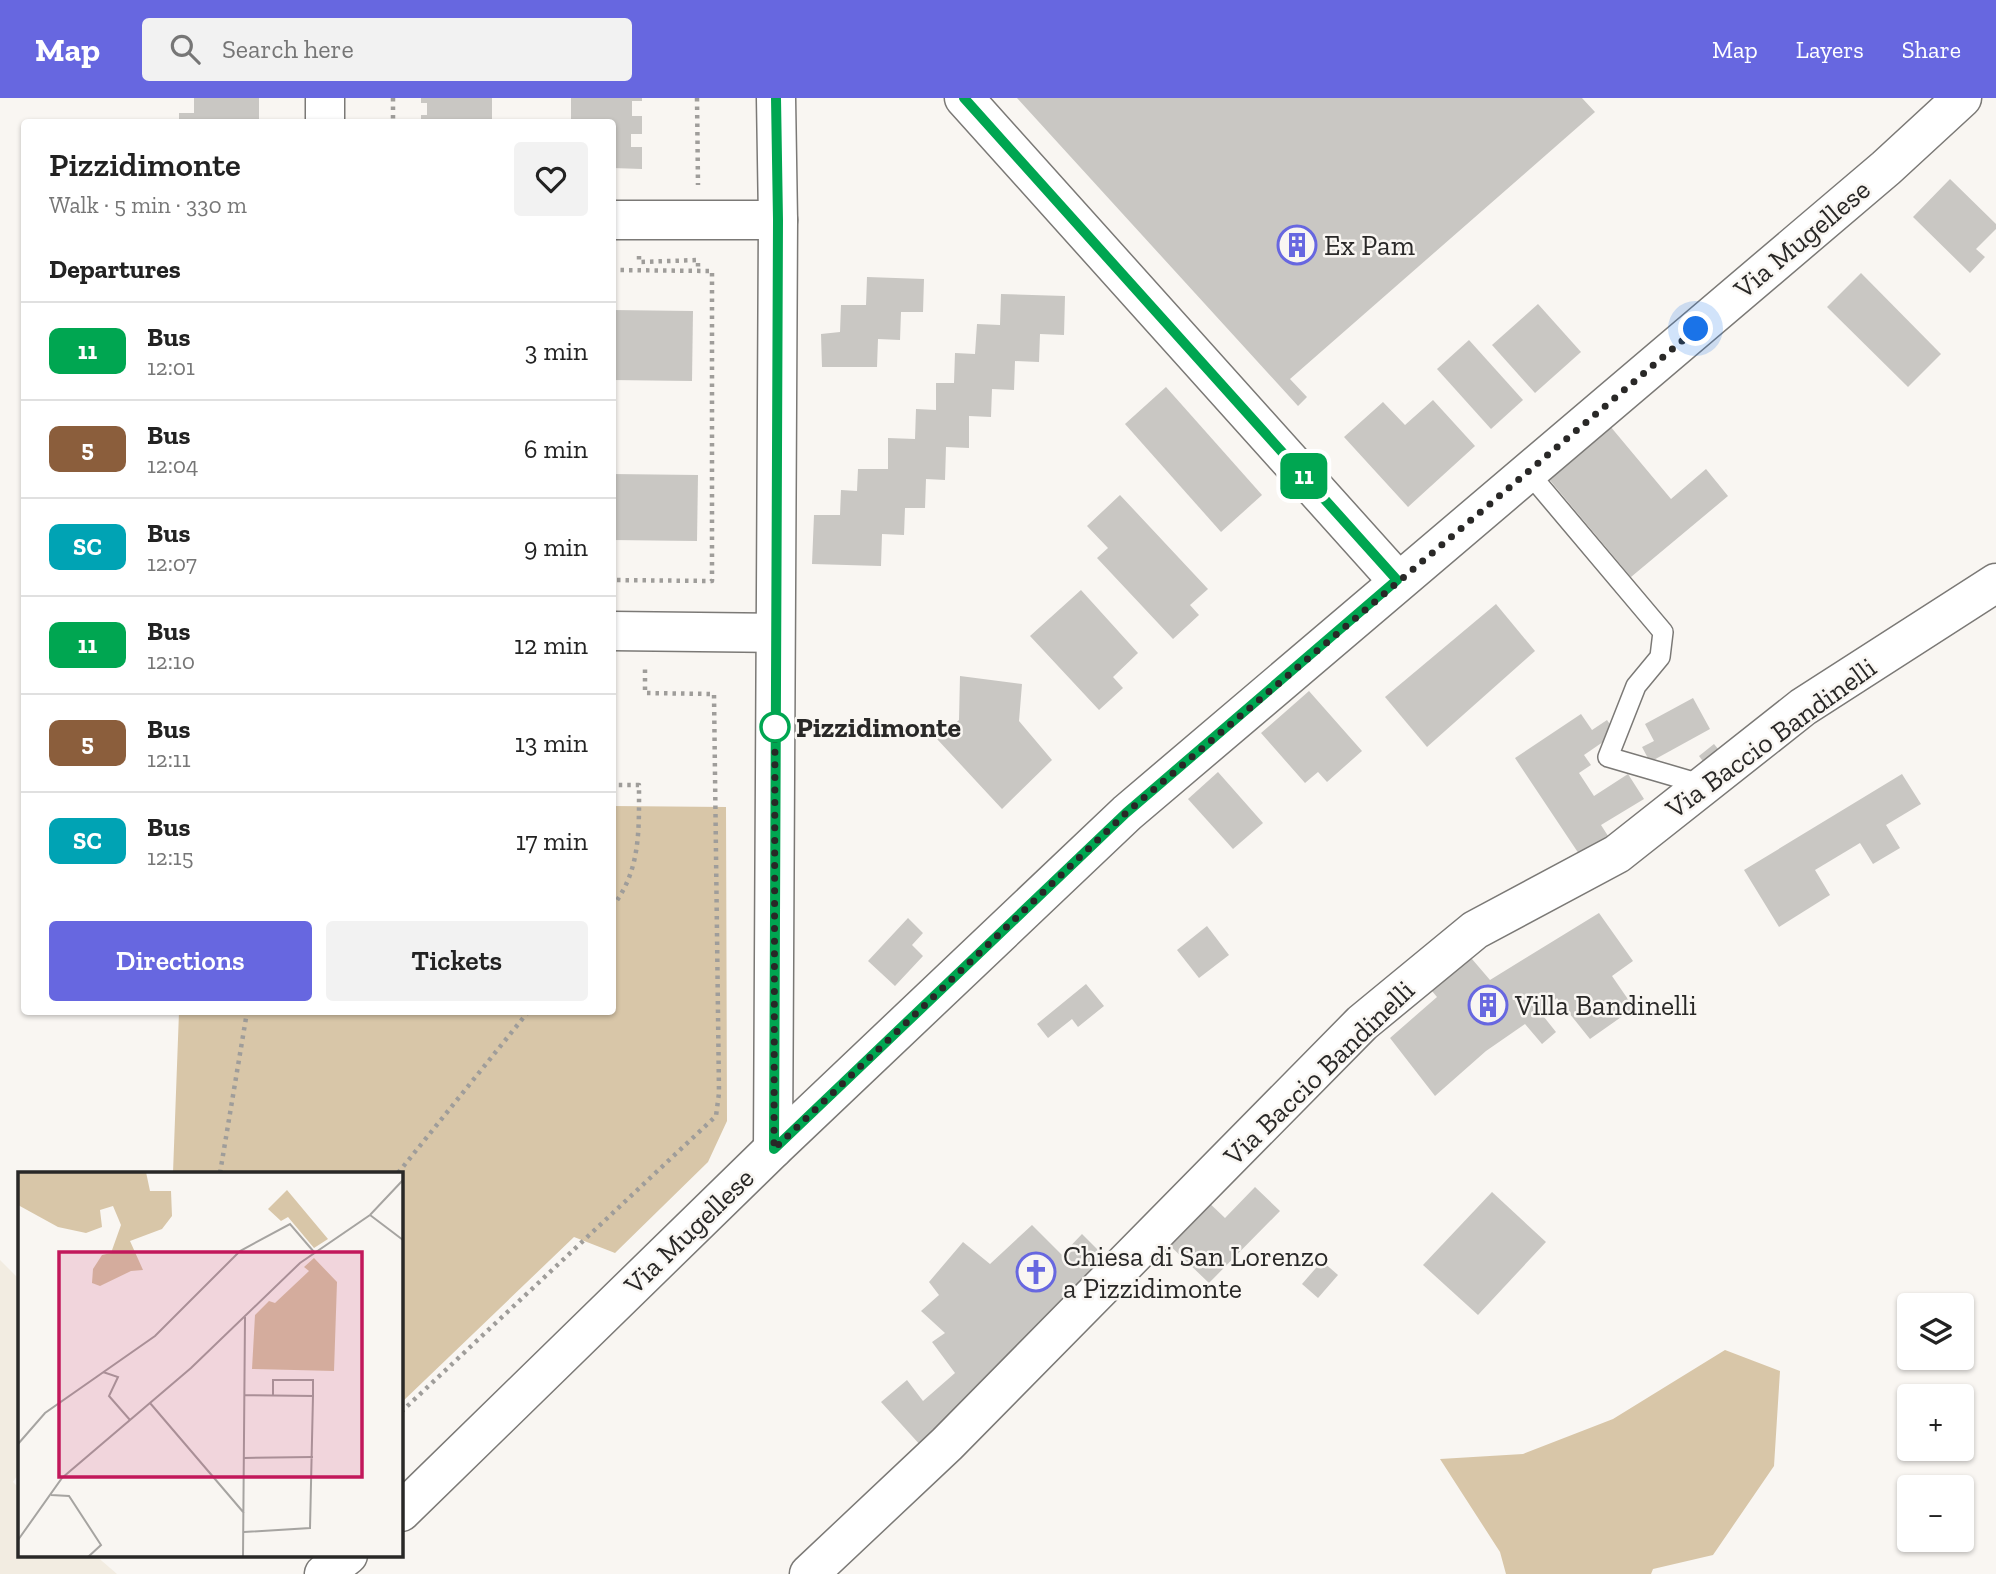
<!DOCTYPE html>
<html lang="en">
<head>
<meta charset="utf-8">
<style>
  :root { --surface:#fff; --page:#f2f2f2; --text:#222; --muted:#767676; --line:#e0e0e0; --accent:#6767e0 }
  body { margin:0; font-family:"Zilla Slab",serif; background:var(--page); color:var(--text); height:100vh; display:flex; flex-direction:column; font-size:26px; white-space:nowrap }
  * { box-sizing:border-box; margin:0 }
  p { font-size:23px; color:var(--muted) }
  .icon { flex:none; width:38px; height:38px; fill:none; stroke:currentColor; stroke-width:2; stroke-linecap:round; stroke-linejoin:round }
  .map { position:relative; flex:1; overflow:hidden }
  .panel { position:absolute; left:21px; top:21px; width:595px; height:896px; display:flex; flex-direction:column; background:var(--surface); border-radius:7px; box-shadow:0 2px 5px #0004 }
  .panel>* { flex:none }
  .badge { padding:0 14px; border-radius:10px; font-size:24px; line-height:46px }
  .fabs { position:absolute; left:1897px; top:1195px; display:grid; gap:14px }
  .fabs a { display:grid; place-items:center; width:77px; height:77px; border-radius:7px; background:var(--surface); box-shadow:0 2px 5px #0004; font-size:35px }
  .you { position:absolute; width:35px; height:35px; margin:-18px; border:5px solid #fff; border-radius:50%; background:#1a73e8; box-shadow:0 0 0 10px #1a73e833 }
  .map>.badge { position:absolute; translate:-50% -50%; box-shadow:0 0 0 4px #fff }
  h2 { padding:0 28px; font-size:26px; line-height:63px }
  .round { display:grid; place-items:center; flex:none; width:74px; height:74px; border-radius:7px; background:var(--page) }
  .overview { display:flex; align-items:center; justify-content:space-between; height:119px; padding:0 28px }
  h1 { font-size:33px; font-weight:600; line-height:52px }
  .primary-button { display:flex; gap:14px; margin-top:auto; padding:14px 28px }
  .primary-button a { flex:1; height:80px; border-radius:7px; background:var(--accent); color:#fff; font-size:28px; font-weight:600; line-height:80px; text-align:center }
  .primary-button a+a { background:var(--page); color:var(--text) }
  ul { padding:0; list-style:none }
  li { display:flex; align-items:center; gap:21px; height:98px; padding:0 28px; border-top:2px solid var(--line) }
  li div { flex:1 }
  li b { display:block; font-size:26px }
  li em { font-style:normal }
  li .badge { min-width:77px; font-weight:700; text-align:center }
  header { display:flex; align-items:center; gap:42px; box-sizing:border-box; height:98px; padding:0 35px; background:var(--accent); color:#fff }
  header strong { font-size:33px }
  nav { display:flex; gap:38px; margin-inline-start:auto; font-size:24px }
  .search { width:490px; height:63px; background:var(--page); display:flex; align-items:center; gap:18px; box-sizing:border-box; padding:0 24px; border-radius:7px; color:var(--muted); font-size:26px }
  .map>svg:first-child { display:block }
  .built { fill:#f2ece1 }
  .green { fill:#d8c6a8 }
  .building { fill:#c9c7c3 }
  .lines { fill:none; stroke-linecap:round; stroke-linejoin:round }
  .service-casing { stroke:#7b7976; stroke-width:22 }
  .minor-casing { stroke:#7b7976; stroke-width:41 }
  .path { stroke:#9f9d9a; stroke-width:4.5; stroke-dasharray:3.5 5; stroke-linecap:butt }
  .service { stroke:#fff; stroke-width:19 }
  .minor { stroke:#fff; stroke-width:38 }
  .line-casing { stroke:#fff; stroke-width:16 }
  .line { stroke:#00a651; stroke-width:10 }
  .walk { stroke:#292827; stroke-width:7; stroke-dasharray:0 12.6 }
  .stop-dot { fill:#fff; stroke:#00a651; stroke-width:3.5 }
  .labels { text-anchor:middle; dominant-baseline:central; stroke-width:5; stroke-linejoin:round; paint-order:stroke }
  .street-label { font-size:28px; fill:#292827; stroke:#f9f6f2 }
  .poi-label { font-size:28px; fill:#292827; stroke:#f9f6f2; text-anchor:start }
  .stop-label { font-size:28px; font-weight:bold; fill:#292827; stroke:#f9f6f2; text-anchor:start }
  .inset-road { fill:none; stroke:#a6a4a1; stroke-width:2 }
  .view { fill:#c2185b; fill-opacity:0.15; stroke:#c2185b; stroke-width:3.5 }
  .inset-edge { fill:none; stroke:#292827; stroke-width:3.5 }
</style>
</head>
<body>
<header>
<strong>Map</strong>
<div class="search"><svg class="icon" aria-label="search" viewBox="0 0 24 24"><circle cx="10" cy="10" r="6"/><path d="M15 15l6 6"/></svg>Search here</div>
<nav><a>Map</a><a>Layers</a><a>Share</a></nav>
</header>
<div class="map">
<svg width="1996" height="1476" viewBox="0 0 1996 1476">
  <rect width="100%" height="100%" fill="#f9f6f2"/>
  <!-- built -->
  <path class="built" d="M0 1162 19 1181V1375L13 1384 19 1390V1457H95L117 1476H0Z"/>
  <!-- green -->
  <g class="green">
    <path d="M613 708 726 709 727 1023 708 1064 615 1155 574 1139 401 1305V1075H173L179 914H612Z"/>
    <path d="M1725 1252 1780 1273 1774 1368 1713 1457 1653 1471 1651 1476H1506L1500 1454 1440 1361 1523 1356 1613 1321Z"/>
  </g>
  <!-- building -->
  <g class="building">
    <path d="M194 0H259V24H179V15H194Z"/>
    <path d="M421 0H492V24H421V17H427V5H421Z"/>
    <path d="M571 0H642V3H632V18H642V36H631V49H642V71L612 70V24H571Z"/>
    <path d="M1017 0H1582L1595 14 1290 281 1307 299 1298 308Z"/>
    <path d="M1950 81 1996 126V131L1976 151 1985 159 1970 175 1913 119Z"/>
    <path d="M1861 175 1941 256 1908 289 1827 209Z"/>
    <path d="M867 179 924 181 923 214H901L900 242 878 241 877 269H822L821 236 840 234 841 207H866Z"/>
    <path d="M1001 196 1065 198 1064 237 1040 236 1039 264 1015 263 1014 292 992 291 991 319 969 318V350L946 349 945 382 926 381 925 410H905L904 437 882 436 881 468 812 466 814 417H840L841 392 857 393 858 371H888V340L915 341 916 311 936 312V285H954L955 255 975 256 977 226 1000 227Z"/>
    <path d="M1538 206 1581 254 1535 295 1492 247Z"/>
    <path d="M612 212 693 213 692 283 612 282Z"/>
    <path d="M1469 242 1523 302 1491 331 1437 271Z"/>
    <path d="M1166 289 1262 397 1221 434 1125 326Z"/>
    <path d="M1433 302 1475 348 1408 409 1344 339 1383 304 1405 327Z"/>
    <path d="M1610 328 1671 401 1706 371 1728 398 1631 479 1548 380Z"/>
    <path d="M612 376 698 377 697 443 612 442Z"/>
    <path d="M1120 397 1208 491 1190 507 1199 517 1173 541 1097 460 1108 450 1087 428Z"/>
    <path d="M1081 492 1138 555 1113 579 1123 590 1099 612 1030 538Z"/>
    <path d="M1496 506 1535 553 1427 649 1385 599Z"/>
    <path d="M960 578 1022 586 1019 623 1052 662 1002 711 937 641 959 622Z"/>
    <path d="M1309 593 1362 653 1327 684 1318 674 1305 685 1261 635Z"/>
    <path d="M1693 600 1710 631 1650 664 1642 649 1654 643 1645 626Z"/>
    <path d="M1581 616 1592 632 1607 622 1616 635 1584 657 1591 667 1579 675 1594 698 1628 676 1644 701 1601 727 1610 741 1581 759 1515 660Z"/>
    <path d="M1714 646 1727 662 1711 674 1699 658Z"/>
    <path d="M1218 674 1263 725 1233 751 1188 701Z"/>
    <path d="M1902 676 1921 706 1886 727 1900 750 1873 766 1860 745 1815 772 1830 797 1779 829 1744 772Z"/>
    <path d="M1599 815 1633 863 1612 878 1634 910 1590 941 1557 900 1540 914 1556 934 1542 946 1525 926 1486 953 1435 998 1390 940 1437 899 1427 887 1466 854 1490 882Z"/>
    <path d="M908 820 923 835 912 847 923 858 895 888 868 863Z"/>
    <path d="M1207 828 1229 857 1199 880 1177 852Z"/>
    <path d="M1086 886 1104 908 1078 929 1072 921 1048 940 1037 926Z"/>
    <path d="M1255 1089 1280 1113 1209 1185 1163 1141 1204 1100 1225 1120Z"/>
    <path d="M1492 1094 1546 1144 1478 1217 1423 1167Z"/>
    <path d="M1032 1127 1062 1157 1082 1136 1105 1159 922 1349 881 1304 907 1282 923 1303 955 1275 932 1244 945 1235 921 1213 939 1197 929 1184 963 1144 990 1166Z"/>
    <path d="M1322 1163 1338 1177 1318 1200 1302 1186Z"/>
  </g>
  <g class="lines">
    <defs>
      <path id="service" d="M1528 374 1663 534 1660 559 1636 588 1608 659 1704 687"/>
      <g id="minor">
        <path d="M964 0 1397 482"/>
        <path d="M325 24V0"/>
        <path d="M612 122H778"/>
        <path d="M612 533 775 535"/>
        <path d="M773 1051 778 122 776 0"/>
        <path d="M401 1414 773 1051 1127 715 1886 70 1962 0"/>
        <path d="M324 1476 348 1457"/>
        <path d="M809 1476 947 1346 1362 925 1475 832 1617 756 1803 609 1996 485"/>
      </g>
    </defs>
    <!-- service casing -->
    <use href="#service" class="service-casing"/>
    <!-- minor casing -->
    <use href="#minor" class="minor-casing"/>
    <!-- path -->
    <g class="path">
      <path d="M393 0V24"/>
      <path d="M697 0 698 87"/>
      <path d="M639 158V164L698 162V172"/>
      <path d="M612 172 712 173V483L612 482"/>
      <path d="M612 809C641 773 639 731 639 687H613"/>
      <path d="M220 1075 247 914"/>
      <path d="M398 1075 528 914"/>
      <path d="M401 1314 716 1018 719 995 714 596 645 595V568"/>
    </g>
    <!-- service -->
    <use href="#service" class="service"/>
    <!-- minor -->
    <use href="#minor" class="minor"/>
  </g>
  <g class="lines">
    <defs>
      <path id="line" d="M776 0 778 122 774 1051 1126 715 1397 482 964 0"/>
    </defs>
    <!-- line casing -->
    <use href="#line" class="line-casing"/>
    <!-- line -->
    <use href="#line" class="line"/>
    <!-- walk -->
    <path class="walk" d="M775 629 774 1051 1126 715 1696 231"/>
  </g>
  <!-- icons -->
  <defs>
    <symbol id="building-ring" viewBox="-11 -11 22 22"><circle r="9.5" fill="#f9f6f2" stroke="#6767e0" stroke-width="1.5"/><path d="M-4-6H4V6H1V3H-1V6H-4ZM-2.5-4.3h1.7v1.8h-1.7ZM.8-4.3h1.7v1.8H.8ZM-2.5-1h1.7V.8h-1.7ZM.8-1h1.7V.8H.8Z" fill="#6767e0"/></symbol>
    <symbol id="church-ring" viewBox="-11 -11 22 22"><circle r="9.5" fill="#f9f6f2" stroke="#6767e0" stroke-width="1.5"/><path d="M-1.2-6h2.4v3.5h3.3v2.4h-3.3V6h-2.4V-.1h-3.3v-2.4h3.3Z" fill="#6767e0"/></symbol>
  </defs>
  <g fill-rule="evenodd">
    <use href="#building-ring" x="1275" y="125" width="44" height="44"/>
    <use href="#building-ring" x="1466" y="885" width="44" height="44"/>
    <use href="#church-ring" x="1014" y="1152" width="44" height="44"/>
  </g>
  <!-- markers -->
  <circle class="stop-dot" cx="775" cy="629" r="14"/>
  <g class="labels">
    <!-- street labels -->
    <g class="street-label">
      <text transform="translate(1802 141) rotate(-40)">Via Mugellese</text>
      <text transform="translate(1771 640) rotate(-36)">Via Baccio Bandinelli</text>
      <text transform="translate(1319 975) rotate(-44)">Via Baccio Bandinelli</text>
      <text transform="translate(689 1133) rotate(-44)">Via Mugellese</text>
    </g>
    <!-- poi labels -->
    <g class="poi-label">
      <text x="1324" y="147">Ex Pam</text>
      <text x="1515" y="907">Villa Bandinelli</text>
      <text x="1063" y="1158">Chiesa di San Lorenzo<tspan x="1063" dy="32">a Pizzidimonte</tspan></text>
    </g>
    <!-- stop labels -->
    <g class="stop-label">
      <text x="796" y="629">Pizzidimonte</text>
    </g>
  </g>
  <!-- overview -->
  <g transform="translate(18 1074)">
    <rect width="385" height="385" fill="#f9f6f2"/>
    <path d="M0 0H128L132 19H153L154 44 144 57 112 69 125 98 113 99 82 114 74 111 75 97 84 83 93 81 103 53 95 34 82 38 84 55 68 61 40 55 0 33ZM269 18 310 67 296 76 270 45 263 49 250 37ZM296 86 319 110 316 199 234 197 237 143 251 129 257 131 291 99 286 95Z" fill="#d8c6a8"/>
    <path class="inset-road" d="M352 43 385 68M85 200 100 205 91 224 112 248M255 224V208H295V224M132 231 226 341M0 272 27 241 137 164 222 79 272 52 296 80M226 286 295 285M33 323 51 324 83 373 70 385M226 360 292 356 295 224 226 223M0 368 44 306 173 196 282 91 352 43 385 8M225 385 227 145"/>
    <path class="view" d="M41 80H344V305H41Z"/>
    <rect width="385" height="385" class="inset-edge"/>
  </g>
</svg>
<div class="fabs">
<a><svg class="icon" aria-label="layers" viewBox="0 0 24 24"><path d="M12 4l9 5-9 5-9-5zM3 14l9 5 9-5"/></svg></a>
<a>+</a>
<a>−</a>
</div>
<div class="you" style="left:1696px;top:231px"></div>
<b class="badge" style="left:1304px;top:378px;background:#00a651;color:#fff">11</b>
<section class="panel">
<div class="overview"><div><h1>Pizzidimonte</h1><p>Walk · 5 min · 330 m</p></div><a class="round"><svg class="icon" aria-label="heart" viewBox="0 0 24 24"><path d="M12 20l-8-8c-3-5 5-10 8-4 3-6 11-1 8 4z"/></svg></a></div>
<h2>Departures</h2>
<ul>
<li><span class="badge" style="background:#00a651;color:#fff">11</span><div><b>Bus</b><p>12:01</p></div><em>3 min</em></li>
<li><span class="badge" style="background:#8b5e3c;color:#fff">5</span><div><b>Bus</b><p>12:04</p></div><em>6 min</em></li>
<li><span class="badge" style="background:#00a3b4;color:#fff">SC</span><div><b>Bus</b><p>12:07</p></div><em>9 min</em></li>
<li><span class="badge" style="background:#00a651;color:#fff">11</span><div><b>Bus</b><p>12:10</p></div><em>12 min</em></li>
<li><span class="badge" style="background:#8b5e3c;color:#fff">5</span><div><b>Bus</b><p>12:11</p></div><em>13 min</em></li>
<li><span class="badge" style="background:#00a3b4;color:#fff">SC</span><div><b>Bus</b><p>12:15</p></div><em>17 min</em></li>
</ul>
<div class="primary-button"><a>Directions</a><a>Tickets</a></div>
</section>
</div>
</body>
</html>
